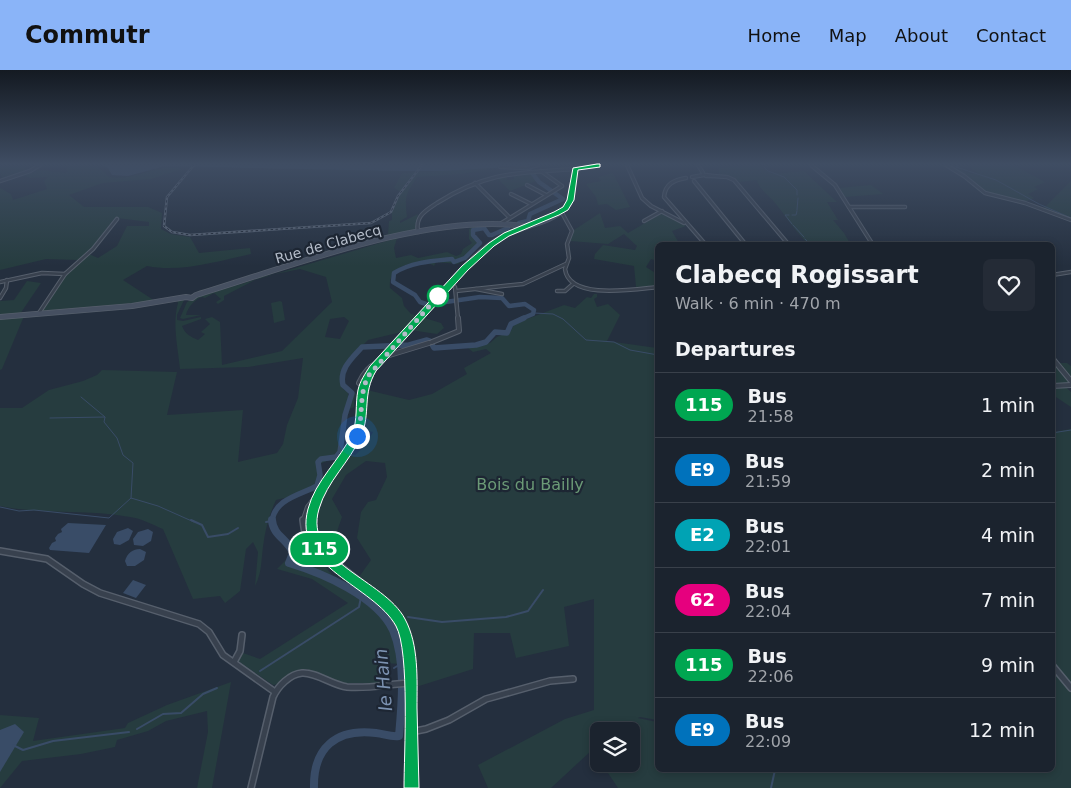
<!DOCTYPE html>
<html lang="en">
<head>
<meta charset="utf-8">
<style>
  :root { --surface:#1b232e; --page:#242b36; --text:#f1f3f6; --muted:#a0a4aa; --line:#39404a; --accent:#8ab4f8 }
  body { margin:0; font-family:"DejaVu Sans",sans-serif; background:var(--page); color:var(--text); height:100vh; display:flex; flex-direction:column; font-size:19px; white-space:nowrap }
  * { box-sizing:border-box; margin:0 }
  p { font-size:16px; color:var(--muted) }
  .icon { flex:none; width:28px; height:28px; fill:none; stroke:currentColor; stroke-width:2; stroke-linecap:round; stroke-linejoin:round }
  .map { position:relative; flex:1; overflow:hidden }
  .drawer { position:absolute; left:655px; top:172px; width:400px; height:530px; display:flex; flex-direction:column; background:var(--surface); border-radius:8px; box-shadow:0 2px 8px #0003,0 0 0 1px var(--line) }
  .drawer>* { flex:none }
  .badge { padding:0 10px; border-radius:16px; font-size:18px; line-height:32px }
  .tools { position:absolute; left:590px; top:652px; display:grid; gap:10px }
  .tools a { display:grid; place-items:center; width:50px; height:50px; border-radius:8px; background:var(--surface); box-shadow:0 2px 8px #0003,0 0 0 1px var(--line); font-size:25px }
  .you { position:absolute; width:25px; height:25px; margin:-12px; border:4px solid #fff; border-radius:50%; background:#1a73e8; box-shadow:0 0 0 8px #1a73e833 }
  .map>.badge { position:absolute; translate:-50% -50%; box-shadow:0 0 0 2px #fff }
  h2 { padding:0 20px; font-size:19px; line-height:45px }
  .round { display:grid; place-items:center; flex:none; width:52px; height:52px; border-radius:8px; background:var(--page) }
  .summary { display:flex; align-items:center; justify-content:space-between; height:85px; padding:0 20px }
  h1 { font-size:24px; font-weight:800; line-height:38px }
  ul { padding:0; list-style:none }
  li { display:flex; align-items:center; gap:15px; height:65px; padding:0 20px; border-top:1px solid var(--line) }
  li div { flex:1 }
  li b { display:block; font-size:19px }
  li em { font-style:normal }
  li .badge { min-width:55px; font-weight:700; text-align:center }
  header { display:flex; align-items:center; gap:30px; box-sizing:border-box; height:70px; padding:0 25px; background:var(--accent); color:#111 }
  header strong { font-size:24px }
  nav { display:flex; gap:28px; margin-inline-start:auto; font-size:18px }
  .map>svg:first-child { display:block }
  .green { fill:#263c3f; fill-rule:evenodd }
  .water { fill:#394c67 }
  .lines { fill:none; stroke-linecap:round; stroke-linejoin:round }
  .stream-far1 { stroke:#394c67; stroke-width:1 }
  .stream { stroke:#394c67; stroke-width:2 }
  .river-far2 { stroke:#394c67; stroke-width:4.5 }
  .river-far1 { stroke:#394c67; stroke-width:5.5 }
  .river { stroke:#394c67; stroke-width:8 }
  .street-far2-casing { stroke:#565f6c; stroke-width:4.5 }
  .street-far1-casing { stroke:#565f6c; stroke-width:6 }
  .street-casing { stroke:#565f6c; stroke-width:8 }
  .secondary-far2-casing { stroke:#565f6c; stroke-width:6 }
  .secondary-far1-casing { stroke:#565f6c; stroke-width:8 }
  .secondary-casing { stroke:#565f6c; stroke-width:10 }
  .street-far2 { stroke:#38414e; stroke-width:2.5 }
  .street-far1 { stroke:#38414e; stroke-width:4 }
  .street { stroke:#38414e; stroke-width:5 }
  .secondary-far2 { stroke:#465061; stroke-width:4.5 }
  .secondary-far1 { stroke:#465061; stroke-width:5.5 }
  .secondary { stroke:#465061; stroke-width:8 }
  .rail-casing { stroke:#5a6575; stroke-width:2.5 }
  .rail { stroke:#1d2633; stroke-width:1; stroke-dasharray:2.5; stroke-linecap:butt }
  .line { fill:#00a651; stroke:#fff }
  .walk { stroke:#b4bcc9; stroke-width:5; stroke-dasharray:0 9 }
  .stop-dot { fill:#fff; stroke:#00a651; stroke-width:2.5 }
  .labels { text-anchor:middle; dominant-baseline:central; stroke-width:4.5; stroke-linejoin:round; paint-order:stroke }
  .far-street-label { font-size:14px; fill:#b4bcc9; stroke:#1d2633 }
  .park-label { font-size:16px; fill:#6b9a76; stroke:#1d2633 }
  .water-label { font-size:18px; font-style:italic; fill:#7c92b1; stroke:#1d2633 }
</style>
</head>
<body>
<header>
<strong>Commutr</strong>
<nav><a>Home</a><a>Map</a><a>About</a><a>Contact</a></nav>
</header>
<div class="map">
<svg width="1071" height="718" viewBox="0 0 1071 718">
  <rect width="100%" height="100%" fill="#242f3e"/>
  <!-- green -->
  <g class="green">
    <path d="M24 95 27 102 3 109 0 104V96Z"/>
    <path d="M66 95C83 95 98 92 109 107 134 112 158 92 182 99L151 109 103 113 69 125 84 137H148L162 143 161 159 171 164 190 167 199 183 250 178 251 184C218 191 181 203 147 196L123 210 155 231 42 241 66 206 89 184 98 188 117 176 127 156H149V152L117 148 95 175 78 190 46 189 0 200V118L11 124 13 130 47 119 44 111 48 107 30 108 25 105 40 100 66 103 68 101Z"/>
    <path d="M746 95H759L772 104 804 101 837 132H827L838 150H833L844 163 851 175H809C796 162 787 148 776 134 770 126 759 120 757 110L740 112 734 107 719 104V98Z"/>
    <path d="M946 95 960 96 956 98 971 104H979L968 95H1013L1045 112 1034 117 1038 119 1028 124 1034 128 1025 132 985 123 964 106Z"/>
    <path d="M495 98 461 104 417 107C405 125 405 126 407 147L400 151V153L418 144 415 160 373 170 388 164 389 151 392 150V142L401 122 394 118 402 103Z"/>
    <path d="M530 103 536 111 510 121 496 107 506 105 507 110 514 109 513 104Z"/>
    <path d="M613 103 630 137 616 140 607 134 598 135 596 127 586 114 601 111 598 107Z"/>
    <path d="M1071 111V150L1043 139Z"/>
    <path d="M871 115 883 124 844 127 839 118Z"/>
    <path d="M600 143 605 158 620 156 628 163 662 143 686 156 672 161 680 175H658L657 191 651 189 646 197 657 204V216L636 217 634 196 594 189 595 184 603 175 635 180 637 176 624 164 608 174 570 171 574 160Z"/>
    <path d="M474 156 476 157 472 160V165L479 172 476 177 458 194 436 192 434 196C429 192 425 195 419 194 404 192 388 201 390 218L402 228 404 236 411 244 441 253 444 258 437 264 410 260 368 270 351 287 340 311 344 320 352 322 348 323V326L356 323 354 330V337L350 339 341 365 343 379 336 387 320 394 321 407 326 409 315 422 311 421C303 425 286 427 276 430 269 445 265 460 263 477 261 492 262 502 255 516L258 482 253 472 246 479 240 521 225 533 220 526 193 529 163 459C153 455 141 448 130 447 87 439 43 445 0 436V338H22L49 320 83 311 97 305 102 300 177 302 167 345 243 340 238 392 277 383 283 374 287 355 298 328 303 288 248 297 180 299C178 278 172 254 178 233L177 230H184L177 245V250L183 251 201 247V249L182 256C185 264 191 267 198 270L205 264 201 262 210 254 205 249 212 247 220 252 222 295 282 281 332 232 326 207 300 199 261 207 224 226V230L218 234 216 232 221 229 214 223 205 228 202 227C194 230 188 237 186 245H201L183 249 180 248 187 232 197 227 397 168 394 178 396 188 411 185 418 188 447 182 456 186 461 184 463 179 472 173 469 169V159ZM344 247 349 251 340 269 325 267 330 249Z"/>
    <path d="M27 211 41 213 18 247 24 246 2 299 0 300V231L14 230Z"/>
    <path d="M594 224H597V227L594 229 597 237 608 234 620 245 607 271 657 278V650L640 647 638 648 657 652 658 700H1052L1053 362 1071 359V718H618L602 694H631V661H599V689L592 680 551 718H488L478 695 565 649 594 640V529L564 537 569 576 516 588 510 563H474L473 599 416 617C415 608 416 599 415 590 410 547 391 531 359 507L371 490 357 468 361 442 368 432 376 430 387 407 385 393 366 391 346 405 332 429 342 447 334 470 322 477C310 436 328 417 351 384L355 385 365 376 373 362 364 360 367 320 409 330 432 324 467 304 464 298 491 283 486 279 473 282 468 278 490 273 497 267 511 261 514 254 564 235 575 238 587 227 591 228Z"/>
    <path d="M280 231 282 232 285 250 274 253 271 233Z"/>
    <path d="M1058 293H1067L1071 296V317H1066L1071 322V337L1053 325 1052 297H1058Z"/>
    <path d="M311 477C319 487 326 499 335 508 341 515 353 519 362 524 399 545 404 567 405 608L401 610V594L383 593 381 613H334L307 599 293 603 280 614 273 615 238 591 243 583 260 589 348 533 312 509 277 499 294 482Z"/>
    <path d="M231 612 212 718H197L208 662 207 641 166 651 148 661 117 670 115 677 81 684 22 691 0 718V645L39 648 33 671 125 658 128 653 167 635Z"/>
  </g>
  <!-- water -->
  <g class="water">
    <path d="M103 95H536L444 101H400L165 96 128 106 112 105 108 98Z"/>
    <path d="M68 453 106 455 89 483 50 480 49 478 52 473 56 471 55 468 58 464 62 462 61 459Z"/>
    <path d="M128 458 133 461 129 470 120 475 114 474 113 469 117 462Z"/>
    <path d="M148 459 153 462 151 471 143 476 134 475 133 469 138 462Z"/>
    <path d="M140 479 146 482 144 490 135 496H127L125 491C127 483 133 479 140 479Z"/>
    <path d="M133 510 146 515 136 528 123 523Z"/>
    <path d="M15 654 24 662 0 702V660Z"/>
  </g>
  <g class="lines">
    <!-- stream-far1 -->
    <g class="stream-far1">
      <path d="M762 95 768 101 784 107 797 120V125"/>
      <path d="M959 95 956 97 996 110 1039 134 1071 148"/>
      <path d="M797 140 798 128"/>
      <path d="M789 145H785L792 154"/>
      <path d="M792 145H796L797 141"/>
      <path d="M793 155 804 167"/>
      <path d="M805 169 811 175"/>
      <path d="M534 243 553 244 563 249 586 270 614 272 630 280 658 285"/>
      <path d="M81 327 105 347"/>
      <path d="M50 348 105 347 104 352 117 368 123 385 133 393 131 428"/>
      <path d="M1052 363 1071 360"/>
      <path d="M0 437 19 441 34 440 109 448 131 428 158 436 194 452"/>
      <path d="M268 452 271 451"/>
    </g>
    <!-- stream -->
    <g class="stream">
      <path d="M191 450 202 455 208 467 228 464 238 458"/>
      <path d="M266 452 271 451"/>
      <path d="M408 547 442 552 506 547 528 541 543 520"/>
      <path d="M394 598 399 595"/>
      <path d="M260 601 359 537 361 527"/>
      <path d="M137 659 163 644 181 643 203 624 217 618"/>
      <path d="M13 675 23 680 53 671 129 662"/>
      <path d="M771 718 775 700"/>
    </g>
    <!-- river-far2 -->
    <g class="river-far2">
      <path d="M519 153 528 151 530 144 563 129 539 112 526 95"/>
      <path d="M439 233 480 227 502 228 509 236 525 234 534 240 533 244 521 249"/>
      <path d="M426 234 420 232 415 225 393 212 394 203C412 192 432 191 452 189L454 192 465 188 480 173 473 165V160L484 158 489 165H492L508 158"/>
    </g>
    <!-- river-far1 -->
    <path class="river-far1" d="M272 452C274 429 300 425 317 416L320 405 318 392 321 389 336 387 340 382 345 345 352 323 343 315C339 299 352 288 362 277L409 275 427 270 430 271 434 278 476 275 486 272 495 262 507 263 511 254 524 248"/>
    <!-- river -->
    <path class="river" d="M272 450C273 466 288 469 293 483L289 493C322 503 377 526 393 560 406 591 402 633 399 666 390 667 385 664 376 663 336 658 313 678 314 718"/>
    <defs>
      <g id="street-far2">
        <path d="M627 95 642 128 651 136 684 153"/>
        <path d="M698 95 703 103"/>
        <path d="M811 95 835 115 873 175"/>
        <path d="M946 95 964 106 985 123 1025 133 1071 150"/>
        <path d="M500 97 527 98 538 95"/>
        <path d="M575 100 597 95"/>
        <path d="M706 105 713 106H706"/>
        <path d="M713 106 727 107 734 110 789 175"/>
        <path d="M692 107 704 105"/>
        <path d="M686 108C674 110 665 114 664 127L706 175"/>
        <path d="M0 111 30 101 40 95"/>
        <path d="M694 111 746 175"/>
        <path d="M475 113 509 147"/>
        <path d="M527 115 546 125"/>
        <path d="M511 124 531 134"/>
        <path d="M849 137H905"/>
        <path d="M561 141 572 161 567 174 569 188 565 199C569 231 636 219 658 217"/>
        <path d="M644 151 662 141"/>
        <path d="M500 154 562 116 541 101"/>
        <path d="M418 162C415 146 425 141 437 133 488 101 518 103 576 99"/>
        <path d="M1052 205 1071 202"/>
        <path d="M0 212 42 203 65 204"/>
        <path d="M451 213 455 217 458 249"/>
        <path d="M476 219 502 224"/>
        <path d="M456 221 523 214 566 194"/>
        <path d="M557 221H565L573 214"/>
        <path d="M0 228 6 218 7 210"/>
        <path d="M39 243 65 204 93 179 117 149"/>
      </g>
      <g id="street-far1">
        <path d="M432 272 459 261 458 248"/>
        <path d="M383 287 429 273"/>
        <path d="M1052 288 1071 311"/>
        <path d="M364 316 359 313C363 304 368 297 377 293"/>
        <path d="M1052 316 1071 315"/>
        <path d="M303 452 308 437 319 423"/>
      </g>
      <g id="street">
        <path d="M303 450 305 464 312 463"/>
        <path d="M0 481 47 489 83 514 100 523 199 554 209 562 223 585 275 622"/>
        <path d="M234 592 240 581 242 565"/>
        <path d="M1052 595 1071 618"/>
        <path d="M411 662 426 659 449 650 486 629 550 611 573 609"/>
        <path d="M251 718 273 627C278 616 290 604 302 603 316 602 332 615 347 617 368 619 389 614 410 613"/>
      </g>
      <g id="secondary-far2">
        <path d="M0 247 132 236 186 227 192 228 196 225C292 196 425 143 525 156"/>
        <path d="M418 249C444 221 471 183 506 165 524 155 551 153 565 138 574 129 572 109 578 95"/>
      </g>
      <path id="secondary-far1" d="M311 452 321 420 350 378 358 362 365 317 373 298 419 248"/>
      <path id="secondary" d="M311 450 314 470 324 485 389 536 404 562 410 592 412 718"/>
    </defs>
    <!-- street-far2 casing -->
    <use href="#street-far2" class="street-far2-casing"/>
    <!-- street-far1 casing -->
    <use href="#street-far1" class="street-far1-casing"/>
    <!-- street casing -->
    <use href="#street" class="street-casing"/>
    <!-- secondary-far2 casing -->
    <use href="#secondary-far2" class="secondary-far2-casing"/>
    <!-- secondary-far1 casing -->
    <use href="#secondary-far1" class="secondary-far1-casing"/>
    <!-- secondary casing -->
    <use href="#secondary" class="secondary-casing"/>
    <!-- street-far2 -->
    <use href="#street-far2" class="street-far2"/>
    <!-- street-far1 -->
    <use href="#street-far1" class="street-far1"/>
    <!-- street -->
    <use href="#street" class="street"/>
    <!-- secondary-far2 -->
    <use href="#secondary-far2" class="secondary-far2"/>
    <!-- secondary-far1 -->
    <use href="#secondary-far1" class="secondary-far1"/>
    <!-- secondary -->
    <use href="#secondary" class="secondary"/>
    <defs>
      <path id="rail" d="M194 95 167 127 164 156 172 162 190 165 371 153 391 142 398 126 422 95"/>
    </defs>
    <!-- rail casing -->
    <use href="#rail" class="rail-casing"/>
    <!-- rail -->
    <use href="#rail" class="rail"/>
  </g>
  <!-- sky -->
  <linearGradient id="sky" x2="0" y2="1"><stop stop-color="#141a22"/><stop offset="0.48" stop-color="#3f4d63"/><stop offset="1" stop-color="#3f4d63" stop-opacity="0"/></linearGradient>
  <rect width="1071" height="196" fill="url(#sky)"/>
  <!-- line -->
  <path class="line" d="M597 94H600V97L578 100 574 130 568 140 559 145 509 166 494 176 468 200 376 301C362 324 371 344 361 366 350 392 327 411 319 439 303 493 384 509 405 549 419 575 417 609 417 638 418 665 418 691 419 718H404C404 684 410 582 396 556 373 515 292 498 308 439 315 411 340 390 352 364 358 350 355 334 358 320 360 311 365 304 370 296L462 196 489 173 504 163 554 142 563 137 567 130 573 98Z"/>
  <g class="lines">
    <!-- walk -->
    <path class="walk" d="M357 366C364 346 358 324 369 305L438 226"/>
  </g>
  <!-- markers -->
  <circle class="stop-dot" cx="438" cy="226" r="10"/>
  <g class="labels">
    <!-- far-street labels -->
    <g class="far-street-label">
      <text transform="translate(328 174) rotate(-16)">Rue de Clabecq</text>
    </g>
    <!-- park labels -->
    <g class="park-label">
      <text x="530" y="414">Bois du Bailly</text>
    </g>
    <!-- water labels -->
    <g class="water-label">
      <text transform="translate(383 610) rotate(-95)">le Hain</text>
    </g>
  </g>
</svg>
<div class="tools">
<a><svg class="icon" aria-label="layers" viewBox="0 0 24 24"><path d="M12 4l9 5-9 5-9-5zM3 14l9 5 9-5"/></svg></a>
</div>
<div class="you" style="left:357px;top:366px"></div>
<b class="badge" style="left:319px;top:479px;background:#00a651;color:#fff">115</b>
<section class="drawer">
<div class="summary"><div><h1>Clabecq Rogissart</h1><p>Walk · 6 min · 470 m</p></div><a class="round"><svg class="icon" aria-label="heart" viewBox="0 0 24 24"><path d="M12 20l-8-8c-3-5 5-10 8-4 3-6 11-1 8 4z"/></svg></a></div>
<h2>Departures</h2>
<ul>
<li><span class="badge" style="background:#00a651;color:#fff">115</span><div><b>Bus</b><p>21:58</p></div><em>1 min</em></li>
<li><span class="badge" style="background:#0072bc;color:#fff">E9</span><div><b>Bus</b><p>21:59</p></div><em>2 min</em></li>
<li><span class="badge" style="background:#00a3b4;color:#fff">E2</span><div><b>Bus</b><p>22:01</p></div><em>4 min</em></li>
<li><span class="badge" style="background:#e6007e;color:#fff">62</span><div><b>Bus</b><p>22:04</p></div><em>7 min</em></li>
<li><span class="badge" style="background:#00a651;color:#fff">115</span><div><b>Bus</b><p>22:06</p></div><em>9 min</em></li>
<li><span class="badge" style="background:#0072bc;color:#fff">E9</span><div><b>Bus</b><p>22:09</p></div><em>12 min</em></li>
</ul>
</section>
</div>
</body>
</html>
